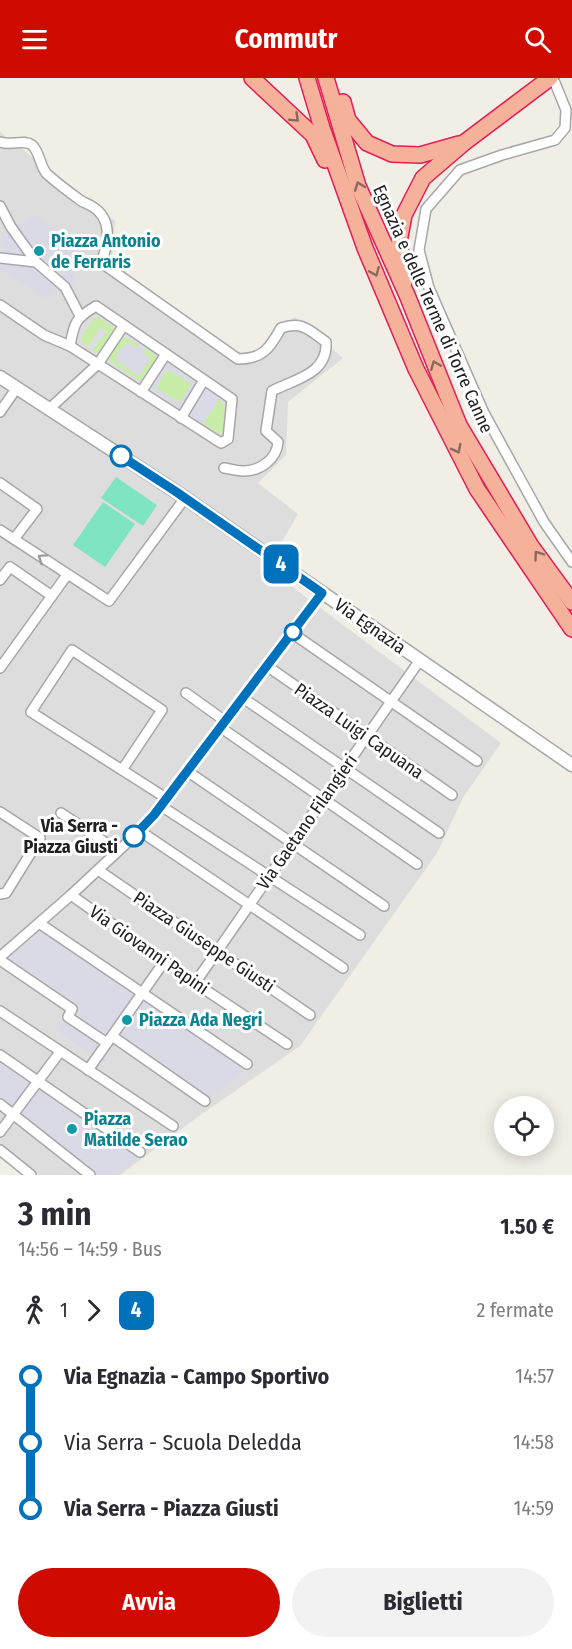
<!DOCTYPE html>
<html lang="it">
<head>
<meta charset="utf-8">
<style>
  :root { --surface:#fff; --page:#f2f2f3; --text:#2b2b33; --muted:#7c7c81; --accent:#cf0b00 }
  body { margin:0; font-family:"Fira Sans Condensed",sans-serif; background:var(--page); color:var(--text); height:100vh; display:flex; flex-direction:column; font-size:22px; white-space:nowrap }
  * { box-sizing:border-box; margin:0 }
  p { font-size:20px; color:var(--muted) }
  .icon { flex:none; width:33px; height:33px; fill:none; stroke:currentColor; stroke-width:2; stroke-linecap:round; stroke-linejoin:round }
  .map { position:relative; height:1097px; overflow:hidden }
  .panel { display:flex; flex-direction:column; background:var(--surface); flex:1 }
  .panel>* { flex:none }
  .badge { padding:0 12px; border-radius:9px; font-size:21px; line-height:39px }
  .tools { position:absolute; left:494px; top:1018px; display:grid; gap:12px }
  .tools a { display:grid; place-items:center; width:60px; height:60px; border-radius:50%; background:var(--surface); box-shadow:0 3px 15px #0003; font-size:30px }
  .map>.badge { position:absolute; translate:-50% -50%; box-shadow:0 0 0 3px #fff }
  .legs { display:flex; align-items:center; gap:9px; height:66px; padding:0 18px; font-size:20px }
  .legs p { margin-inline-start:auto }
  .overview { display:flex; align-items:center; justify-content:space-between; height:102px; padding:0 18px }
  h1 { font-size:33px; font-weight:700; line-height:45px }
  .button { display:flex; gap:12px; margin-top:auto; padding:12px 18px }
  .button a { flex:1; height:69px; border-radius:36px; background:var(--accent); color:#fff; font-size:24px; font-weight:700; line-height:69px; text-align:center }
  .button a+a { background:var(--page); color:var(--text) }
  ul { padding:0 18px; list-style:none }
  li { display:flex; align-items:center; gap:21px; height:66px; font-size:22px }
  li i { display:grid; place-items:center; width:9px; height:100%; margin:0 8px; background:currentColor }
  li i::after { content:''; width:15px; height:15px; margin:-8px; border:4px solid; border-radius:50%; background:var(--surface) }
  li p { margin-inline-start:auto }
  li:first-child i { background:linear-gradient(#0000 50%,currentColor 0) }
  li:last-child i { background:linear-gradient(currentColor 50%,#0000 0) }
  header { display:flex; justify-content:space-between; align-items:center; height:78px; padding:0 18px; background:var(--accent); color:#fff; font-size:27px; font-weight:700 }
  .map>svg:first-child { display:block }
  .residential { fill:#dedddd }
  .grass { fill:#c7eda9 }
  .pitch { fill:#7fe4c2 }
  .plaza { fill:#dadae7; fill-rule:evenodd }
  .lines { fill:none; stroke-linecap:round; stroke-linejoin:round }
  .minor-casing { stroke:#a7a7a7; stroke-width:12 }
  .tertiary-casing { stroke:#a7a7a7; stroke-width:15 }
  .trunk-casing { stroke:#e51c57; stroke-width:18 }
  .minor { stroke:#fff; stroke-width:9 }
  .tertiary { stroke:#fff; stroke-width:12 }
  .trunk { stroke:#f6b19a; stroke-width:15 }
  .oneway { stroke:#8b685d }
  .oneway2 { stroke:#9b9b9b }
  .line-1-casing { stroke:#fff; stroke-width:14 }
  .line-1 { stroke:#0072bc; stroke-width:9 }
  .culture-dot { fill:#0f9aa8; stroke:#fff; stroke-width:2 }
  .stop-1-dot { fill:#fff; stroke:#0072bc; stroke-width:3 }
  .labels { text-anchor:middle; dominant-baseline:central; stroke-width:6; stroke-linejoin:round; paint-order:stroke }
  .culture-label { font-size:18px; font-weight:bold; fill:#0d838f; stroke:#fff; text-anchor:start }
  .street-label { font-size:18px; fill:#202020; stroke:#fff }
  .stop-label { font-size:18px; font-weight:bold; fill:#202020; stroke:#fff; text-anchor:end }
</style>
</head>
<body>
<header><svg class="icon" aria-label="menu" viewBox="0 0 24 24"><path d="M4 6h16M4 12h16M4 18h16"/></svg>Commutr<svg class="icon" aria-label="search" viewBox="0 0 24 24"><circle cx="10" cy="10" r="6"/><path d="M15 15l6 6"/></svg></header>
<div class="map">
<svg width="572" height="1097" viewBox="0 0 572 1097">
  <rect width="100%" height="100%" fill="#f1eee6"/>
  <!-- residential -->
  <path class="residential" d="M0 54 115 143 111 188 238 274 263 275 273 251 295 239 343 280 288 324 286 377 258 405 298 436 267 490 501 665 464 718 437 775 300 968 199 1038 120 1097H27L0 1076Z"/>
  <!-- grass -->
  <g class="grass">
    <path d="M98 239 115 251V253L101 276 92 272 107 254 100 249 88 269 81 263V260L94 240Z"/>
    <path d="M124 259 138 266 135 270 127 265 125 266 142 274 145 270 155 277V283L140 303 108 282 121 261Z"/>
    <path d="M167 291 192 306 180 325 156 310Z"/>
    <path d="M219 321 225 329 224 352 219 356 203 345Z"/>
  </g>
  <!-- pitch -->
  <g class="pitch">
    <path d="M116 399 157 427 143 448 101 420Z"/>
    <path d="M103 424 135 446 105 489 73 467Z"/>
  </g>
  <!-- plaza -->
  <g class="plaza">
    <path d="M36 138 77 166 75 204 44 220 0 191 2 154Z"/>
    <path d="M127 265 135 270 138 266 145 270 142 274 149 279V282L140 297H137L116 282 115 280 125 266Z"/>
    <path d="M167 286 195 304 196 306V310L182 330H179L151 310ZM167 291 191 306 181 325 156 310Z"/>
    <path d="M207 312 220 320 203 346 190 336 202 315Z"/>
    <path d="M49 845 253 985 204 1025 116 966 103 984 56 952 70 932 0 886Z"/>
    <path d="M0 969 148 1072 115 1097H85L0 1031Z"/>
  </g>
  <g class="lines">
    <defs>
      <g id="minor">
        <path d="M553 0 566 32 565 50 555 62 502 77 460 92 426 131 419 172 429 210 484 335 544 444 572 484"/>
        <path d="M0 64C11 68 24 61 32 67 40 74 40 89 47 96 57 105 69 114 80 122 84 125 89 126 93 129 111 140 109 162 103 179L106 188 238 281C263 281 270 270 281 250 303 243 309 252 326 264 328 296 295 301 272 313L266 353 278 364C277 381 260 393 244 393 238 393 231 391 224 390"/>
        <path d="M0 128 11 149 36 184"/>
        <path d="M0 180 36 184 65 209 80 238"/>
        <path d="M0 227 44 257 70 268"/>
        <path d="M96 228 232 321 228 361 221 365 70 268C74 244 76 240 96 228Z"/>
        <path d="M141 314 166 276"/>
        <path d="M48 332 98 286 124 247"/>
        <path d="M0 334 16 311"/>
        <path d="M181 340 204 302"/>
        <path d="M0 405 37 431 14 461"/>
        <path d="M0 452 109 523 185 420"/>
        <path d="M0 502 10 489 52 518"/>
        <path d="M292 555 477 683"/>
        <path d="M267 588 452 717"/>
        <path d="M0 590 67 497"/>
        <path d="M186 615 225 643"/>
        <path d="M243 620 439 755"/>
        <path d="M220 649 417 786"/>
        <path d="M122 692 162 632 72 572 31 634 166 720"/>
        <path d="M187 693 384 828"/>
        <path d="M161 728 360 857"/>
        <path d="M0 734 40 760 6 815 0 816"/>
        <path d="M61 735 118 773"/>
        <path d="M140 753 343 890"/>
        <path d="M98 792 310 937"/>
        <path d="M71 817 195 905 287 966"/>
        <path d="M39 845 247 986"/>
        <path d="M0 879 71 817 146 747 323 515"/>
        <path d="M0 882 72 931 68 939 107 965"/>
        <path d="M195 905 420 582"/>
        <path d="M0 933 173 1048"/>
        <path d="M112 958 205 1023"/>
        <path d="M0 977 140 1074"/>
        <path d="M88 992 164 884"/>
        <path d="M0 1026 90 1097"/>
        <path d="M0 1054 60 974"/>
        <path d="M0 1072 31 1097"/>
      </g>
      <path id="tertiary" d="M0 299 175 413 572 687"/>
      <g id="trunk">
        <path d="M252 0 313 57 325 82"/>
        <path d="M307 0 322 50 365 170 416 291 477 411 572 551"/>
        <path d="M326 0 358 108 407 217 459 347 531 468 572 524"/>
        <path d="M343 24 348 42 367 65 392 76 420 77 459 66"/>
        <path d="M405 202 399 164 404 137 423 100 465 64 550 0"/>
      </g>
    </defs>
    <!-- minor casing -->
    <use href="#minor" class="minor-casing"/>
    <!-- tertiary casing -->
    <use href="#tertiary" class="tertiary-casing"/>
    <!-- trunk casing -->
    <use href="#trunk" class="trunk-casing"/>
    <!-- minor -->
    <use href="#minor" class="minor"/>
    <!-- tertiary -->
    <use href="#tertiary" class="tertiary"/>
    <!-- trunk -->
    <use href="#trunk" class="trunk"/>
  </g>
  <!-- one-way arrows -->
  <defs><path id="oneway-chevron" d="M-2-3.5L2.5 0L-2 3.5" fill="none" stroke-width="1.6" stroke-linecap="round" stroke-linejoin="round" transform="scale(1.5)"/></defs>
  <g class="oneway">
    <use href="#oneway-chevron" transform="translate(295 40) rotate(44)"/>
    <use href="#oneway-chevron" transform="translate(359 108) rotate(-110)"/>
    <use href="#oneway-chevron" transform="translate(375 194) rotate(67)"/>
    <use href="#oneway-chevron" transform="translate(435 287) rotate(-112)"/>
    <use href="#oneway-chevron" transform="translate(457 371) rotate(63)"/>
    <use href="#oneway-chevron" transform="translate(538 477) rotate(-126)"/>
  </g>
  <use class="oneway2" href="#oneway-chevron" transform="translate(42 480) rotate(-146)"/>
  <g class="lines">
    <defs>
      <path id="line-1" d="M121 378 175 413 322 515 154 737 134 758"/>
    </defs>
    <!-- line-1 casing -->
    <use href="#line-1" class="line-1-casing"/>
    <!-- line-1 -->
    <use href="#line-1" class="line-1"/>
  </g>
  <!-- markers -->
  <g class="culture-dot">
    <circle cx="39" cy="173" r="6"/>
    <circle cx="127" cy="942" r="6"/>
    <circle cx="72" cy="1051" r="6"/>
  </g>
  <g class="stop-1-dot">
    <circle cx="121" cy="378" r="10"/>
    <circle cx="293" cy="554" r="8"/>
    <circle cx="134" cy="758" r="10"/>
  </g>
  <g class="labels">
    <!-- culture labels -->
    <g class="culture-label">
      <text x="51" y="163">Piazza Antonio<tspan x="51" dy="21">de Ferraris</tspan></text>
      <text x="139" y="942">Piazza Ada Negri</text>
      <text x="84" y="1041">Piazza<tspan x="84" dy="21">Matilde Serao</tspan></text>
    </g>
    <!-- street labels -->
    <g class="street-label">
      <text transform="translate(433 231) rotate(66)">Egnazia e delle Terme di Torre Canne</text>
      <text transform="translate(370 548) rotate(35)">Via Egnazia</text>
      <text transform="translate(359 653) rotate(35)">Piazza Luigi Capuana</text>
      <text transform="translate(307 744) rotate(-55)">Via Gaetano Filangieri</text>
      <text transform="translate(204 864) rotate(34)">Piazza Giuseppe Giusti</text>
      <text transform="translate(149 872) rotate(35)">Via Giovanni Papini</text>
    </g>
    <!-- stop labels -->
    <g class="stop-label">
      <text x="118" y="748">Via Serra -<tspan x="118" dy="21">Piazza Giusti</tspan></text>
    </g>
  </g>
</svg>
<div class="tools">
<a><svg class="icon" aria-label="locate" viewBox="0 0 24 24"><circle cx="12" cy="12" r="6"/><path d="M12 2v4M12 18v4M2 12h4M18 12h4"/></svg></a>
</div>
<b class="badge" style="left:281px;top:486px;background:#0072bc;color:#fff">4</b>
</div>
<section class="panel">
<div class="overview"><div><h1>3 min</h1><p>14:56 – 14:59 · Bus</p></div><b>1.50 €</b></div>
<div class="legs"><svg class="icon" aria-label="walk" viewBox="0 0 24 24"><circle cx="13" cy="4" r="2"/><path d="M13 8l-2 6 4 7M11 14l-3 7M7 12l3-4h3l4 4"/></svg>1<svg class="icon" aria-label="forward" viewBox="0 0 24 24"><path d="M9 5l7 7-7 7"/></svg><b class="badge" style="background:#0072bc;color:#fff">4</b><p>2 fermate</p></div>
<ul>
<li><i style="color:#0072bc"></i><b>Via Egnazia - Campo Sportivo</b><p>14:57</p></li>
<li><i style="color:#0072bc"></i><span>Via Serra - Scuola Deledda</span><p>14:58</p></li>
<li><i style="color:#0072bc"></i><b>Via Serra - Piazza Giusti</b><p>14:59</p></li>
</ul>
<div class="button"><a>Avvia</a><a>Biglietti</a></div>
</section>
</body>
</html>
